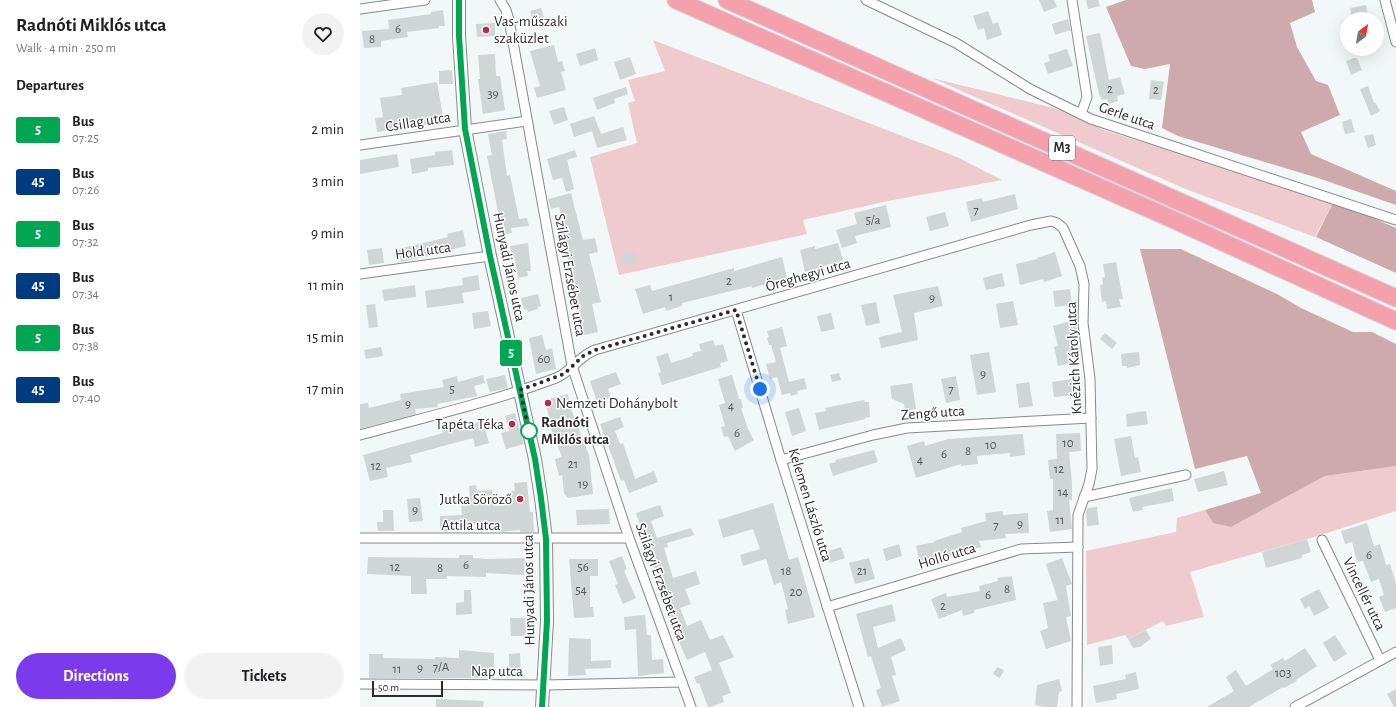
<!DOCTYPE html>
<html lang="en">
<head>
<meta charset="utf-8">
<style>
  :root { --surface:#fff; --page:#f2f2f2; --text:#202124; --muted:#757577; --accent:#7c3aed }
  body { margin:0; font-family:"Alegreya Sans",sans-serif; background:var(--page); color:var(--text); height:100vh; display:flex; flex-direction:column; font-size:15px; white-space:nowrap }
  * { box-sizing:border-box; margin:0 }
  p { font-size:13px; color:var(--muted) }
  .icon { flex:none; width:22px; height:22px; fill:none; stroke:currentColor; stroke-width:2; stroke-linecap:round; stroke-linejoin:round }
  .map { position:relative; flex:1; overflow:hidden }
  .side { display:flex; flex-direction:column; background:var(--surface); width:360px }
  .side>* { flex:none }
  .badge { padding:0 8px; border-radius:3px; font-size:14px; line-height:26px }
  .needle { width:26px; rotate:31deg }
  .buttons { position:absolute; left:980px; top:12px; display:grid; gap:8px }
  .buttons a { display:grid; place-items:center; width:44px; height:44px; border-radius:50%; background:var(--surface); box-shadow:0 4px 16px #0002; font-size:20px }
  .scale { position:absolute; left:12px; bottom:10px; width:71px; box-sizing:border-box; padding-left:4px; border:2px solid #2a2c2c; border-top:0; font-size:11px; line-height:14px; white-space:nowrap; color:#2a2c2c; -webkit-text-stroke:3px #fff; paint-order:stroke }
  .you { position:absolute; width:20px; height:20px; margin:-10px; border:3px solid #fff; border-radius:50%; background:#1a73e8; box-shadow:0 0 0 6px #1a73e833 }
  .map>.badge { position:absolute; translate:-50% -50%; box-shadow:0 0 0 2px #fff }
  h2 { padding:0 16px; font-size:15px; line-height:36px }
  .round { display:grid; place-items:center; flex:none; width:42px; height:42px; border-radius:21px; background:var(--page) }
  .summary { display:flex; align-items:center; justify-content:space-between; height:68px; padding:0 16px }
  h1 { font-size:19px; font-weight:700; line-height:30px }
  .action { display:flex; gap:8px; margin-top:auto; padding:8px 16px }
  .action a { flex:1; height:46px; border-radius:24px; background:var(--accent); color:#fff; font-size:16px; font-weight:700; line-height:46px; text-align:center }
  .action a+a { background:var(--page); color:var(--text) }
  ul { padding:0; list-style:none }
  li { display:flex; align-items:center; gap:12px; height:52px; padding:0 16px }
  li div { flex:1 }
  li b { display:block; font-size:15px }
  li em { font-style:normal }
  li .badge { min-width:44px; font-weight:700; text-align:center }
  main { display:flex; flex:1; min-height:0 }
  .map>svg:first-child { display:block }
  .green { fill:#efcace }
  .forest { fill:#cea9ad }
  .building { fill:#cfd6d5 }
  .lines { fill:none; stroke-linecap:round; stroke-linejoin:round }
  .minor-casing { stroke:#858b8a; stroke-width:11 }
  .tertiary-casing { stroke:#858b8a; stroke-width:14 }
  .motorway-casing { stroke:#d4d5d5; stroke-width:19 }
  .minor { stroke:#fff; stroke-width:9 }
  .tertiary { stroke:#fff; stroke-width:12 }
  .motorway { stroke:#f5a1ad; stroke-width:17 }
  .line-casing { stroke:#fff; stroke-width:9 }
  .line { stroke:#00a651; stroke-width:6 }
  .walk { stroke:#2a2c2c; stroke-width:4; stroke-dasharray:0 7.2 }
  .poi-dot { fill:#b8284f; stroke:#fff; stroke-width:1.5 }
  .stop-dot { fill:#fff; stroke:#00a651; stroke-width:2 }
  .labels { text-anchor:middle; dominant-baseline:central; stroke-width:3; stroke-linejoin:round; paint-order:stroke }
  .number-label { font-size:13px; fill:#535656 }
  .shield { fill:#fff; stroke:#6a6b6b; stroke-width:1 }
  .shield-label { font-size:14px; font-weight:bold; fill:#2a2c2c }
  .poi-label { font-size:15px; fill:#2a2c2c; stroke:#fff; text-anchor:start }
  .street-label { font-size:15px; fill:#2a2c2c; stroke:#fff }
  .stop-label { font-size:15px; font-weight:bold; fill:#2a2c2c; stroke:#fff; text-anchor:start }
</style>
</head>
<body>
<main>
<section class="side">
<div class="summary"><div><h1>Radnóti Miklós utca</h1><p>Walk · 4 min · 250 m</p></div><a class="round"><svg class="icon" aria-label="heart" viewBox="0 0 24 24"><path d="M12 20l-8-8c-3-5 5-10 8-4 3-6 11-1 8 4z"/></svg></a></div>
<h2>Departures</h2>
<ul>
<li><span class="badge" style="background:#00a651;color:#fff">5</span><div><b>Bus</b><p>07:25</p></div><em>2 min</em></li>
<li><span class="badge" style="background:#003b80;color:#fff">45</span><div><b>Bus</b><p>07:26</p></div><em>3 min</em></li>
<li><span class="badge" style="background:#00a651;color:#fff">5</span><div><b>Bus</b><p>07:32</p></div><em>9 min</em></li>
<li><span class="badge" style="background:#003b80;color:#fff">45</span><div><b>Bus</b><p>07:34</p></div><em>11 min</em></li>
<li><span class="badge" style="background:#00a651;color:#fff">5</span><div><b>Bus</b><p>07:38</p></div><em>15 min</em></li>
<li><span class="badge" style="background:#003b80;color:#fff">45</span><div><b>Bus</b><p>07:40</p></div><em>17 min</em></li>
</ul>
<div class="action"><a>Directions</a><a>Tickets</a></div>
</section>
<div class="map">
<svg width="1036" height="707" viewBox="0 0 1036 707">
  <rect width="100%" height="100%" fill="#f2f8f7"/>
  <!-- green -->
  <g class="green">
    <path d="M293 40 597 157 642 180 528 201 443 220 447 234 259 275 230 157 277 143 268 103 275 101 268 80 305 71Z"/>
    <path d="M572 78 710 112 743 130 974 201 955 237 828 190Z"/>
    <path d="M1036 466V511L954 537 830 572 844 617 806 626 803 621 768 639 765 635 727 645 726 551 816 532 817 518 845 510 853 523 871 527 965 476Z"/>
  </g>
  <!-- forest -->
  <g class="forest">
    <path d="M766 0H952L955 12 930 23 937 47 956 81 968 85 980 115 941 132 951 154 1036 191V205L958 178 818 136 802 128 810 64 785 69 771 66 746 7Z"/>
    <path d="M974 201 1036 228V273L956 237Z"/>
    <path d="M780 249H821L917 294 941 308 993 332H1012L1036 344V466L965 476 871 527 853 523 845 510 901 493 887 456 835 469Z"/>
  </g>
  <!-- building -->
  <g class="building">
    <path d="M679 0H694L697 7 684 12Z"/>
    <path d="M726 0H738L740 6 728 9Z"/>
    <path d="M1006 5 1008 15 992 18 990 8Z"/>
    <path d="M181 8 185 21 174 24 170 11Z"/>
    <path d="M83 10 85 26H79V28L47 32 48 37 21 41V47L4 48 2 31 29 29 28 20 57 16 71 14V12Z"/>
    <path d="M628 11 633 24 638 22 642 35 627 40 624 28 618 30 613 16Z"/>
    <path d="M708 19 711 30 695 35 692 24Z"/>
    <path d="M135 23V36L117 37 116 24Z"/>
    <path d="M740 33 749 80 760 77 765 94 757 96 758 101 749 104 747 99 742 100 739 94 726 36Z"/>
    <path d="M194 45 198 62 202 61 205 71 201 72 206 90 177 98 174 88 180 86 170 51Z"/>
    <path d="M235 48 238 60 220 66 216 54Z"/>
    <path d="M707 49 713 66 688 74 684 63 690 61 688 55Z"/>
    <path d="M135 54 136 76H140L145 110 123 114 118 79H120L118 55Z"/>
    <path d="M270 57 276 74 260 80 254 62Z"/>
    <path d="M994 58H997L1002 70 991 75 986 61Z"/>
    <path d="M92 70 93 84H79V71Z"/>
    <path d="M791 80 804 82 801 100 789 99Z"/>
    <path d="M77 82 84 122 17 132 15 118 23 117 20 98 42 95 41 88Z"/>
    <path d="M1008 86 1014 103 1015 102 1020 111 1011 116 1000 89Z"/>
    <path d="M266 87 268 94 254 99 255 103 237 110 233 98Z"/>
    <path d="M204 107 208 120 194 125 189 111Z"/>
    <path d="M234 116 241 134 263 127 267 140 237 148 232 131 214 137 210 124Z"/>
    <path d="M991 119 995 132 985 134 982 122Z"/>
    <path d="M146 131 147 139 142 140 147 176 150 175 159 219 167 218 169 226 151 228 152 233 140 235 138 222H140L127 156 132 155 128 134Z"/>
    <path d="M1013 134 1016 145 1008 148 1004 136Z"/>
    <path d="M92 150 94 165 68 168V171L52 174 50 159 75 155V152Z"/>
    <path d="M215 150 217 157 207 160 214 189 206 192 202 178 193 180 187 159Z"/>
    <path d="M37 154 39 167 0 174V160Z"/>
    <path d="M211 193 223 240 235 238 238 252 229 254 241 302 232 304 238 332 220 336 216 318 219 317 210 287 214 286 205 244H207L199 207 191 209 188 199Z"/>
    <path d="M655 194 658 209 611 222 606 202 622 198 623 202Z"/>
    <path d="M526 205 531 227 495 236 497 243 482 248 476 230 497 224 494 213Z"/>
    <path d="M585 212 589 226 570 231 566 217Z"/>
    <path d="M103 230 106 246 78 253V254L41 262 38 249 88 237 87 234Z"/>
    <path d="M168 243 171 271H167L168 276 158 278 154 255 151 256 150 246Z"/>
    <path d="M478 243 483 260 445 272 440 250 455 246V249Z"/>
    <path d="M22 248 24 263 9 265 7 250Z"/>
    <path d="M275 252 277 262 262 265 260 255Z"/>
    <path d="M695 252 702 276 684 282 683 279 660 285 656 264 677 259V258Z"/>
    <path d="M422 257 427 278 392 288V286L322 303V306L306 311 305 307 283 314 275 289 290 285 292 291 374 268V271Z"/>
    <path d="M756 262 763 299H759L761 307 747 309 746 301 742 302 740 285 743 284 742 278 745 277 743 264Z"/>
    <path d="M642 273 645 286 626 290 623 278Z"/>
    <path d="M118 275 120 290 102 293 104 303 67 308 65 291 103 285 102 278Z"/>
    <path d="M55 285 56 297 24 301 22 290Z"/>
    <path d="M578 286 583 306 554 313 558 340 521 348 519 337 542 332 533 295Z"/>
    <path d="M710 289 712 305 695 307 693 291Z"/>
    <path d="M178 294 181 306 178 307V309L168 312 167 309 164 310 161 298Z"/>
    <path d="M653 301 658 325 640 328 636 304Z"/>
    <path d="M516 302 520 323 506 326 501 305Z"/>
    <path d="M15 304 18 327 9 328 6 305Z"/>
    <path d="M128 311 131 326 114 329 112 313Z"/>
    <path d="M471 313 475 329 461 332 457 316Z"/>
    <path d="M714 320 718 332 708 335 713 353 710 354 713 363 698 366 694 347 698 346 693 326Z"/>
    <path d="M422 327 427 346 420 348 429 382 444 378 447 389 437 391 438 394 431 396 430 393 422 395 417 377 410 379 406 364 416 362 411 345H409L407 338 409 337 407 331Z"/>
    <path d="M745 333 757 343 752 349 740 339Z"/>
    <path d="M182 335 186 350 192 348 196 369 176 374 169 338Z"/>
    <path d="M353 340 355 346 363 344 368 361 360 363 361 367 302 385 298 373 301 372 296 357 308 353 311 363 333 356 332 353 341 351 339 344Z"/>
    <path d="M21 347 23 356 6 359 4 350Z"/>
    <path d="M629 352 636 392 617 395 610 355Z"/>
    <path d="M779 352 780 365 767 368 766 366H762L761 354Z"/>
    <path d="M256 372 261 384 248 389 251 398 237 402 230 381Z"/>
    <path d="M479 373 481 380 472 382 470 375Z"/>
    <path d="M123 375 125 383 114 386 117 396 77 404 78 407 55 409 56 414 0 429V404L8 403 9 408 41 400 40 394 84 387 82 380 97 376 98 382Z"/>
    <path d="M145 375 148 388 130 392 126 379Z"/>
    <path d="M372 375 379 399H381L383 408H381L388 429 394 440 375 451 368 436 364 437 361 427 365 426 359 405 365 403 358 379Z"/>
    <path d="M596 376 600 400 586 403 581 379Z"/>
    <path d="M713 379 715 395 694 397 692 382Z"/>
    <path d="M669 382 673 406 659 408 656 384Z"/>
    <path d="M552 383 556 409 545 411 544 404 532 399 530 386Z"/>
    <path d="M208 394 211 409 229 455 233 494 208 498 204 493 202 475 199 476 195 459 202 457 191 429H193L184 400Z"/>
    <path d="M504 400 505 402H509L510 417 505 418V419L459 430 455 413 466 411 465 408Z"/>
    <path d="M439 408 446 431 432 436 425 412Z"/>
    <path d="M786 411 788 424 767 427 766 414Z"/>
    <path d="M155 413 164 444 146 449 141 433 149 431 145 416Z"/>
    <path d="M260 417 264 427 255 431 260 444 263 443 275 479 294 471 298 482 269 493 264 480 261 481 240 424Z"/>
    <path d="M123 421 129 443 115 447 113 438 50 455 52 462 26 468 28 477 10 481 3 455 83 433 82 430 98 425 99 428Z"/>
    <path d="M720 433 721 451 709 452 712 483V500H709L712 529 690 532 687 511 693 510V479H690L688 460 697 459 696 434Z"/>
    <path d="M663 434 665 455 650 457V453L617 456 618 464 601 466V464L556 478 547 446 564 441 565 446 588 439Z"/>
    <path d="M771 436 775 458 778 457 781 472 761 476 754 439Z"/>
    <path d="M514 450 518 462 473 476 469 464 476 462 475 460Z"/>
    <path d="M864 471 868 485 838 492 834 479Z"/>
    <path d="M167 482 170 512H173L174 532H160V530L141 532 140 524 123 525V524L93 526 94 531H80V516L102 515 101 506 110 505 109 486 116 485 117 491 132 490 134 506 152 504 151 491H155L154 483Z"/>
    <path d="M812 488 814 501 782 507 783 510 773 512 769 498Z"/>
    <path d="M60 498 63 521 49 522 47 499Z"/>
    <path d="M413 503 429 560 438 557 455 617 428 624 425 610 428 609 421 582 414 585 406 559 383 566 380 555 400 549 393 529 363 538 358 520Z"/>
    <path d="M300 505 304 516 291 521 297 538 331 528 334 535 307 543 308 547 304 548 313 578 336 571 340 584 325 589 331 604 320 608 327 626 341 620 350 640 363 635 374 657 359 663 371 693 362 696 364 702 350 707H348L339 683 337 684 334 677 352 670 345 652 327 660 314 631 316 630 295 572 285 535H283L276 513Z"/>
    <path d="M737 507 739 525 727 526 726 512 727 508Z"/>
    <path d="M249 509 250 524 217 525 216 510Z"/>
    <path d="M23 510H33L34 531H18L17 522H23Z"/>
    <path d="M643 511V515L668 513 669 533 645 534 646 538 619 541 621 547 578 561 560 565 556 546 575 542 574 541 602 532 601 528 626 521 625 513Z"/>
    <path d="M1007 523 1014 546 1020 544 1026 565 1030 564 1036 583V608L1025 612 1019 597 1024 595 1019 579 1011 582 1003 561 997 562 992 542 985 544 981 531Z"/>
    <path d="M947 539 951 552 942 555V558L906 568 902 552Z"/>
    <path d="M539 544 542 556 526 561 523 549Z"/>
    <path d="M481 547 485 558 469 563 466 552Z"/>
    <path d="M99 555H113V558L126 559 165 558 164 575 126 573V577L87 576V579H66L67 594H51V576L7 574 8 557 99 558Z"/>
    <path d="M262 556 267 569 264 571 276 598 263 604 255 585 258 584 249 561Z"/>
    <path d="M509 558 515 579 495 584 489 563Z"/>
    <path d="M702 558 712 584 706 586 711 616 706 617 711 641 686 649 680 631 688 628 683 603 698 600 686 564Z"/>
    <path d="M209 559H238V576H230V607H233L234 617 214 618Z"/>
    <path d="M652 576 656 600 614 610V613L603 616 602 610 579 619 571 599 586 593 587 597 620 591 619 586 638 581 637 578Z"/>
    <path d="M959 589 969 608 954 616 949 606 945 609 940 599Z"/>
    <path d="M104 590H111L112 614 96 615V603L104 602Z"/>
    <path d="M532 604 536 621 513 627 518 648 541 638 546 650 531 657 536 675 532 676 540 701 522 707 516 690 521 688 511 656 508 657 496 614Z"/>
    <path d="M285 615 287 635H291L292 660 303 659 304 673 278 676 276 629 265 630 264 617Z"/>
    <path d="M150 618H165L166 636H151Z"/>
    <path d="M786 630 791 639 780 647 773 648 768 639Z"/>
    <path d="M975 635 987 654 974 662 963 643Z"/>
    <path d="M209 638 231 639V661L251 660V668L225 669 226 675 208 676Z"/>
    <path d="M752 645 753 664 740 666 738 647Z"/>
    <path d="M945 648 957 666 936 680 937 681 924 688 923 687 889 707H847L874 691 866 677 876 670 886 686 913 669 910 665 923 658 925 661Z"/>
    <path d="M99 650 134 653V678H9V654H23V658L75 659V657L99 658Z"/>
    <path d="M160 653 161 677H149V654Z"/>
    <path d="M637 667 644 670 640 678 633 674Z"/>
    <path d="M776 672 779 689 756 694 757 699 736 703 733 686 766 679 765 675Z"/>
    <path d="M699 679 702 691 699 692 697 707H684L675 705 677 685Z"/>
    <path d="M1036 689V707H1034L1027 694Z"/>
    <path d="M76 699 124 701 123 707H76Z"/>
  </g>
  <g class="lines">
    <defs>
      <g id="minor">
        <path d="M140 0 146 10 149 20 212 366 269 538 331 707"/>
        <path d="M506 0 596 43 670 89 731 119 1036 220"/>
        <path d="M712 0 727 97 721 114"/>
        <path d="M1025 0 1036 42"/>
        <path d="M0 9 65 0"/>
        <path d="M0 145 167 121"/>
        <path d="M0 274 130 256"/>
        <path d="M376 310 421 460 499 707"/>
        <path d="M0 435C65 417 132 402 196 378 211 372 219 356 235 350L671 225 691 221 697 223 703 228 720 266 724 284 723 323 730 379 732 469 729 484 718 515 717 707"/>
        <path d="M421 460 513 435 547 428 731 418"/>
        <path d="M724 497 826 475"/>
        <path d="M0 538H269"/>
        <path d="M962 540 1020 660"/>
        <path d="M467 607 661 549 718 547"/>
        <path d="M0 684 185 685 322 682"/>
        <path d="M935 707 1036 652"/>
      </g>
      <path id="tertiary" d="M99 0V36L105 129 130 256 175 459 181 498 186 539 187 621 182 707"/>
      <g id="motorway">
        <path d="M316 0 812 219 1036 321"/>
        <path d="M367 0 1036 298"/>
      </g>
    </defs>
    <!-- minor casing -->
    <use href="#minor" class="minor-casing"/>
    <!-- tertiary casing -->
    <use href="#tertiary" class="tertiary-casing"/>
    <!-- motorway casing -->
    <use href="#motorway" class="motorway-casing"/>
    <!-- minor -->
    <use href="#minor" class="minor"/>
    <!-- tertiary -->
    <use href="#tertiary" class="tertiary"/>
    <!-- motorway -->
    <use href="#motorway" class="motorway"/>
  </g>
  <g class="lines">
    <defs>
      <path id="line" d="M99 0V36L105 129 130 256 175 459 181 498 186 539 187 621 182 707"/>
    </defs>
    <!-- line casing -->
    <use href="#line" class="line-casing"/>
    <!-- line -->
    <use href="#line" class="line"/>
    <!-- walk -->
    <path class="walk" d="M169 431 160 390 204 374 223 356 235 350 376 310 400 389"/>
  </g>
  <!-- markers -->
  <g class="poi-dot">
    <circle cx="126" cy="30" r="4"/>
    <circle cx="188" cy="403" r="4"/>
    <circle cx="152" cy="424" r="4"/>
    <circle cx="160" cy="499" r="4"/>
  </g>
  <circle class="stop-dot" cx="169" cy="431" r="8"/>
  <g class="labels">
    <!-- number labels -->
    <g class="number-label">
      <text x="38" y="29">6</text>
      <text x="12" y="39">8</text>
      <text x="750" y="89">2</text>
      <text x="796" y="90">2</text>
      <text x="133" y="94">39</text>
      <text x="616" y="210">7</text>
      <text x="513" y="220">5/a</text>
      <text x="369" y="281">2</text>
      <text x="311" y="297">1</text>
      <text x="572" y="298">9</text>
      <text x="184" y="359">60</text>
      <text x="623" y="374">9</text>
      <text x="92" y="389">5</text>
      <text x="591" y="389">7</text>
      <text x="48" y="404">9</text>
      <text x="371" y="406">4</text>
      <text x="377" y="433">6</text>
      <text x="708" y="443">10</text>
      <text x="631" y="445">10</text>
      <text x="608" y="451">8</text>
      <text x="584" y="454">6</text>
      <text x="560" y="460">4</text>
      <text x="213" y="464">21</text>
      <text x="16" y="466">12</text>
      <text x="699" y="469">12</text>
      <text x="223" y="484">19</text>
      <text x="703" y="492">14</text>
      <text x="55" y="510">9</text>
      <text x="700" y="520">11</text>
      <text x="660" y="524">9</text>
      <text x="636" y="525">7</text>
      <text x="1009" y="555">6</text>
      <text x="106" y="565">6</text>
      <text x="35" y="567">12</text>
      <text x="223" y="567">56</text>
      <text x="80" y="568">8</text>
      <text x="426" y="571">18</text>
      <text x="502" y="571">21</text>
      <text x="647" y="589">8</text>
      <text x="221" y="590">54</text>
      <text x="436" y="592">20</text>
      <text x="628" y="595">6</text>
      <text x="583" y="606">2</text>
      <text x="81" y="667">7/A</text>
      <text x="60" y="668">9</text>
      <text x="37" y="669">11</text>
      <text x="923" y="673">103</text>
    </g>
    <!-- shield labels -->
    <rect class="shield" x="689" y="136" width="26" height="24" rx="3"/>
    <g class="shield-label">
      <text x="702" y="148">M3</text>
    </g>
    <!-- poi labels -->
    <g class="poi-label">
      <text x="134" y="21">Vas-műszaki<tspan x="134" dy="17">szaküzlet</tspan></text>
      <text x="196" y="403">Nemzeti Dohánybolt</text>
      <text x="144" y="424" text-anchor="end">Tapéta Téka</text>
      <text x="152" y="499" text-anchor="end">Jutka Söröző</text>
    </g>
    <!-- street labels -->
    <g class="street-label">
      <text transform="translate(767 116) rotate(19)">Gerle utca</text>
      <text transform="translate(58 122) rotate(-9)">Csillag utca</text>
      <text transform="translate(63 251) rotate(-8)">Hold utca</text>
      <text transform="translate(149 267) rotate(78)">Hunyadi János utca</text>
      <text transform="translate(210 275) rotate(80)">Szilágyi Erzsébet utca</text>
      <text transform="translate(448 275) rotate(-16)">Öreghegyi utca</text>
      <text transform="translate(714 358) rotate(-93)">Knézich Károly utca</text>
      <text transform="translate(573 413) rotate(-4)">Zengő utca</text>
      <text transform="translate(450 505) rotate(73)">Kelemen László utca</text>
      <text x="111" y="525">Attila utca</text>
      <text transform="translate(587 556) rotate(-17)">Holló utca</text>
      <text transform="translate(301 582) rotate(70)">Szilágyi Erzsébet utca</text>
      <text transform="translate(169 590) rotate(-91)">Hunyadi János utca</text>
      <text transform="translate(1004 594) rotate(64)">Vincellér utca</text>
      <text x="137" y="671">Nap utca</text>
    </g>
    <!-- stop labels -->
    <g class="stop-label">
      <text x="181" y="422">Radnóti<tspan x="181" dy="17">Miklós utca</tspan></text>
    </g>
  </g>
</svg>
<div class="buttons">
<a><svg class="needle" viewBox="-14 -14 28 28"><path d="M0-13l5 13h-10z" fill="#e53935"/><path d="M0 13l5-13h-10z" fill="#757577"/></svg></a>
</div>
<div class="scale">50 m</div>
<div class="you" style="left:400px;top:389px"></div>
<b class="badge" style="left:151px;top:353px;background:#00a651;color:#fff">5</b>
</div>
</main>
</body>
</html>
